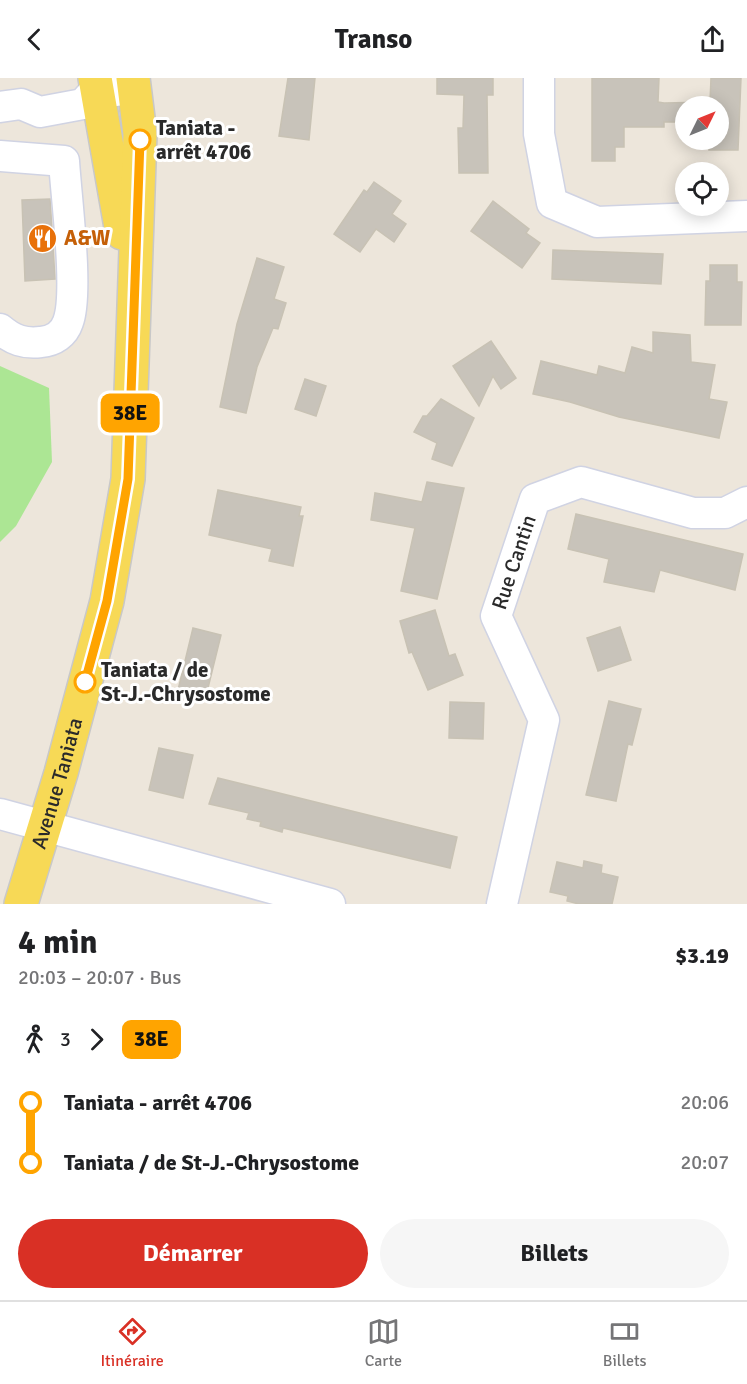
<!DOCTYPE html>
<html lang="fr">
<head>
<meta charset="utf-8">
<style>
  :root { --surface:#fff; --page:#f6f6f6; --text:#202124; --muted:#757577; --line:#e0e0e0; --accent:#d93025 }
  body { margin:0; font-family:Signika,sans-serif; background:var(--page); color:var(--text); height:100vh; display:flex; flex-direction:column; font-size:22px; white-space:nowrap }
  * { box-sizing:border-box; margin:0 }
  p { font-size:20px; color:var(--muted) }
  .icon { flex:none; width:33px; height:33px; fill:none; stroke:currentColor; stroke-width:2; stroke-linecap:round; stroke-linejoin:round }
  .map { position:relative; height:826px; overflow:hidden }
  .side { display:flex; flex-direction:column; background:var(--surface); flex:1 }
  .side>* { flex:none }
  .badge { padding:0 12px; border-radius:9px; font-size:21px; line-height:39px }
  .needle { width:39px; rotate:47deg }
  .tools { position:absolute; left:675px; top:18px; display:grid; gap:12px }
  .tools a { display:grid; place-items:center; width:54px; height:54px; border-radius:50%; background:var(--surface); box-shadow:0 3px 15px #0003; font-size:30px }
  .map>.badge { position:absolute; translate:-50% -50%; box-shadow:0 0 0 3px #fff }
  .legs { display:flex; align-items:center; gap:9px; height:66px; padding:0 18px; font-size:20px }
  .legs p { margin-inline-start:auto }
  .headline { display:flex; align-items:center; justify-content:space-between; height:102px; padding:0 18px }
  h1 { font-size:33px; font-weight:800; line-height:45px }
  .primary-button { display:flex; gap:12px; margin-top:auto; padding:12px 18px }
  .primary-button a { flex:1; height:69px; border-radius:36px; background:var(--accent); color:#fff; font-size:24px; font-weight:800; line-height:69px; text-align:center }
  .primary-button a+a { background:var(--page); color:var(--text) }
  ul { padding:0 18px; list-style:none }
  li { display:flex; align-items:center; gap:21px; height:60px; font-size:22px }
  li i { display:grid; place-items:center; width:9px; height:100%; margin:0 8px; background:currentColor }
  li i::after { content:''; width:15px; height:15px; margin:-8px; border:4px solid; border-radius:50%; background:var(--surface) }
  li p { margin-inline-start:auto }
  li:first-child i { background:linear-gradient(#0000 50%,currentColor 0) }
  li:last-child i { background:linear-gradient(currentColor 50%,#0000 0) }
  header { display:flex; justify-content:space-between; align-items:center; height:78px; padding:0 18px; background:var(--surface); font-size:27px; font-weight:800 }
  .tabs { display:flex; justify-content:space-around; align-items:center; height:84px; border-top:2px solid var(--line); background:var(--surface); font-size:16px; color:var(--muted) }
  .tabs a { display:grid; justify-items:center; gap:3px }
  .tabs .active { color:var(--accent) }
  .map>svg:first-child { display:block }
  .green { fill:#ace694 }
  .building { fill:#c8c3ba; stroke:#c8c2b4; stroke-width:1.5 }
  .lines { fill:none; stroke-linecap:round; stroke-linejoin:round }
  .minor-casing { stroke:#d0d3e3; stroke-width:33 }
  .major-casing { stroke:#c8c8c8; stroke-width:36 }
  .minor { stroke:#fff; stroke-width:30 }
  .major { stroke:#f7d956; stroke-width:33 }
  .line-1-casing { stroke:#fff; stroke-width:14 }
  .line-1 { stroke:#ffa400; stroke-width:9 }
  .stop-1-dot { fill:#fff; stroke:#ffa400; stroke-width:3 }
  .labels { text-anchor:middle; dominant-baseline:central; stroke-width:6; stroke-linejoin:round; paint-order:stroke }
  .stop-label { font-size:21px; font-weight:bold; fill:#2a2a2a; stroke:#fff; text-anchor:start }
  .food-label { font-size:21px; font-weight:bold; fill:#c56008; stroke:#fff; text-anchor:start }
  .street-label { font-size:21px; fill:#2a2a2a; stroke:#fff }
</style>
</head>
<body>
<header><svg class="icon" aria-label="back" viewBox="0 0 24 24"><path d="M15 5l-7 7 7 7"/></svg>Transo<svg class="icon" aria-label="share" viewBox="0 0 24 24"><path d="M12 15V3M7 8l5-5 5 5M5 13v7h14v-7"/></svg></header>
<div class="map">
<svg width="747" height="826" viewBox="0 0 747 826">
  <rect width="100%" height="100%" fill="#ede6db"/>
  <!-- green -->
  <path class="green" d="M0 288 49 310 52 384 16 448 0 464Z"/>
  <!-- building -->
  <g class="building">
    <path d="M288 0H315L309 62 279 58Z"/>
    <path d="M437 0H493V17H487L488 95H459L458 50H463L464 17 437 16Z"/>
    <path d="M592 0H659L658 24 664 25 710 24 711 0H741L738 72H709V62H718V28H686V44H664V49H624V69H615V83H592Z"/>
    <path d="M374 104 401 123 392 136 406 146 394 164 376 151 360 174 334 156 364 112 367 114Z"/>
    <path d="M50 121 55 201 25 203 22 122Z"/>
    <path d="M493 123 529 151 526 155 540 165 522 190 471 153Z"/>
    <path d="M553 172 663 176 661 206 552 201Z"/>
    <path d="M257 180 284 189 274 221 286 225 278 251 273 250 257 289 246 335 220 329 237 246Z"/>
    <path d="M710 187H737V204H742L741 247H705L706 203H710Z"/>
    <path d="M653 254 690 257 691 284 715 287 709 321 727 324 719 360 619 339 570 324 533 316 541 283 597 297 599 288 625 295 632 269 653 275Z"/>
    <path d="M491 263 516 300 501 311 493 298 479 328 453 288Z"/>
    <path d="M305 301 326 308 316 338 295 331Z"/>
    <path d="M441 321 474 340 452 388 432 381 437 365 414 354 423 338H427Z"/>
    <path d="M427 404 464 410 437 521 401 513 415 450 371 442 375 415 422 424Z"/>
    <path d="M218 412 301 429 299 438H303L293 488 269 483 272 471 209 457Z"/>
    <path d="M576 436 743 476 735 512 660 492 654 514 604 504 609 481 568 471Z"/>
    <path d="M435 532 449 578 455 576 463 597 428 612 412 574 409 575 400 543Z"/>
    <path d="M620 549 631 582 598 593 587 560Z"/>
    <path d="M193 550 221 557 206 618 178 612Z"/>
    <path d="M609 623 641 631 632 667 628 666 616 723 586 717Z"/>
    <path d="M450 624 484 625 483 661 449 660Z"/>
    <path d="M159 670 193 677 183 720 149 712Z"/>
    <path d="M218 700 457 759 450 790 283 750 282 754 260 748 261 744 247 741 249 735 209 726Z"/>
    <path d="M584 783 602 787 601 795 618 799 612 826H579L567 823 568 818 550 814 557 784 583 790Z"/>
  </g>
  <g class="lines">
    <defs>
      <g id="minor">
        <path d="M539 0V56L552 125 597 144 747 138"/>
        <path d="M0 29 21 26 40 34 83 26 91 17 135 10"/>
        <path d="M0 78 64 83C66 118 79 215 68 244 64 256 54 263 41 264 24 266 13 262 0 251"/>
        <path d="M0 736 330 826"/>
        <path id="s1" d="M502 826 544 642 496 538 535 421 581 404 693 435H725L747 424"/>
      </g>
      <g id="major">
        <path d="M95 0 122 155"/>
        <path id="s2" d="M21 826 61 695 107 523 128 401 140 56 133 0"/>
      </g>
    </defs>
    <!-- minor casing -->
    <use href="#minor" class="minor-casing"/>
    <!-- major casing -->
    <use href="#major" class="major-casing"/>
    <!-- minor -->
    <use href="#minor" class="minor"/>
    <!-- major -->
    <use href="#major" class="major"/>
  </g>
  <g class="lines">
    <defs>
      <path id="line-1" d="M85 604 107 523 128 401 140 62"/>
    </defs>
    <!-- line-1 casing -->
    <use href="#line-1" class="line-1-casing"/>
    <!-- line-1 -->
    <use href="#line-1" class="line-1"/>
  </g>
  <!-- icons -->
  <defs>
    <symbol id="restaurant-disc" viewBox="-11 -11 22 22"><circle r="9.5" fill="#e8710a" stroke="#fff"/><path d="M-5-6h1v4h1v-4h1v4h1v-4h1v5L-1.5 .5V6h-2V.5L-5-1ZM5-6V6H3V1.5H1.5Q1.5-4 5-6Z" fill="#fff"/></symbol>
  </defs>
  <g fill-rule="evenodd">
    <use href="#restaurant-disc" x="26" y="144" width="33" height="33"/>
  </g>
  <!-- markers -->
  <g class="stop-1-dot">
    <circle cx="140" cy="62" r="10"/>
    <circle cx="85" cy="604" r="10"/>
  </g>
  <g class="labels">
    <!-- stop labels -->
    <g class="stop-label">
      <text x="156" y="50">Taniata -<tspan x="156" dy="24">arrêt 4706</tspan></text>
      <text x="101" y="592">Taniata / de<tspan x="101" dy="24">St-J.-Chrysostome</tspan></text>
    </g>
    <!-- food labels -->
    <g class="food-label">
      <text x="64" y="160">A&amp;W</text>
    </g>
    <!-- street labels -->
    <g class="street-label">
      <text stroke="none"><textPath href="#s1" startOffset="360">Rue Cantin</textPath></text>
      <text stroke="none"><textPath href="#s2" startOffset="126">Avenue Taniata</textPath></text>
    </g>
  </g>
</svg>
<div class="tools">
<a><svg class="needle" viewBox="-14 -14 28 28"><path d="M0-13l5 13h-10z" fill="#e53935"/><path d="M0 13l5-13h-10z" fill="#757577"/></svg></a>
<a><svg class="icon" aria-label="locate" viewBox="0 0 24 24"><circle cx="12" cy="12" r="6"/><path d="M12 2v4M12 18v4M2 12h4M18 12h4"/></svg></a>
</div>
<b class="badge" style="left:130px;top:335px;background:#ffa400;color:#111">38E</b>
</div>
<section class="side">
<div class="headline"><div><h1>4 min</h1><p>20:03 – 20:07 · Bus</p></div><b>$3.19</b></div>
<div class="legs"><svg class="icon" aria-label="walk" viewBox="0 0 24 24"><circle cx="13" cy="4" r="2"/><path d="M13 8l-2 6 4 7M11 14l-3 7M7 12l3-4h3l4 4"/></svg>3<svg class="icon" aria-label="forward" viewBox="0 0 24 24"><path d="M9 5l7 7-7 7"/></svg><b class="badge" style="background:#ffa400;color:#111">38E</b></div>
<ul>
<li><i style="color:#ffa400"></i><b>Taniata - arrêt 4706</b><p>20:06</p></li>
<li><i style="color:#ffa400"></i><b>Taniata / de St-J.-Chrysostome</b><p>20:07</p></li>
</ul>
<div class="primary-button"><a>Démarrer</a><a>Billets</a></div>
</section>
<nav class="tabs">
<a class="active"><svg class="icon" aria-label="directions" viewBox="0 0 24 24"><path d="M12 3l9 9-9 9-9-9zM9 14v-3h6M13 9l2 2-2 2"/></svg>Itinéraire</a>
<a><svg class="icon" aria-label="map" viewBox="0 0 24 24"><path d="M3 6l6-2 6 2 6-2v14l-6 2-6-2-6 2zM9 4v14M15 6v14"/></svg>Carte</a>
<a><svg class="icon" aria-label="tickets" viewBox="0 0 24 24"><path d="M3 7h18v10H3zM15 7v10"/></svg>Billets</a>
</nav>
</body>
</html>
